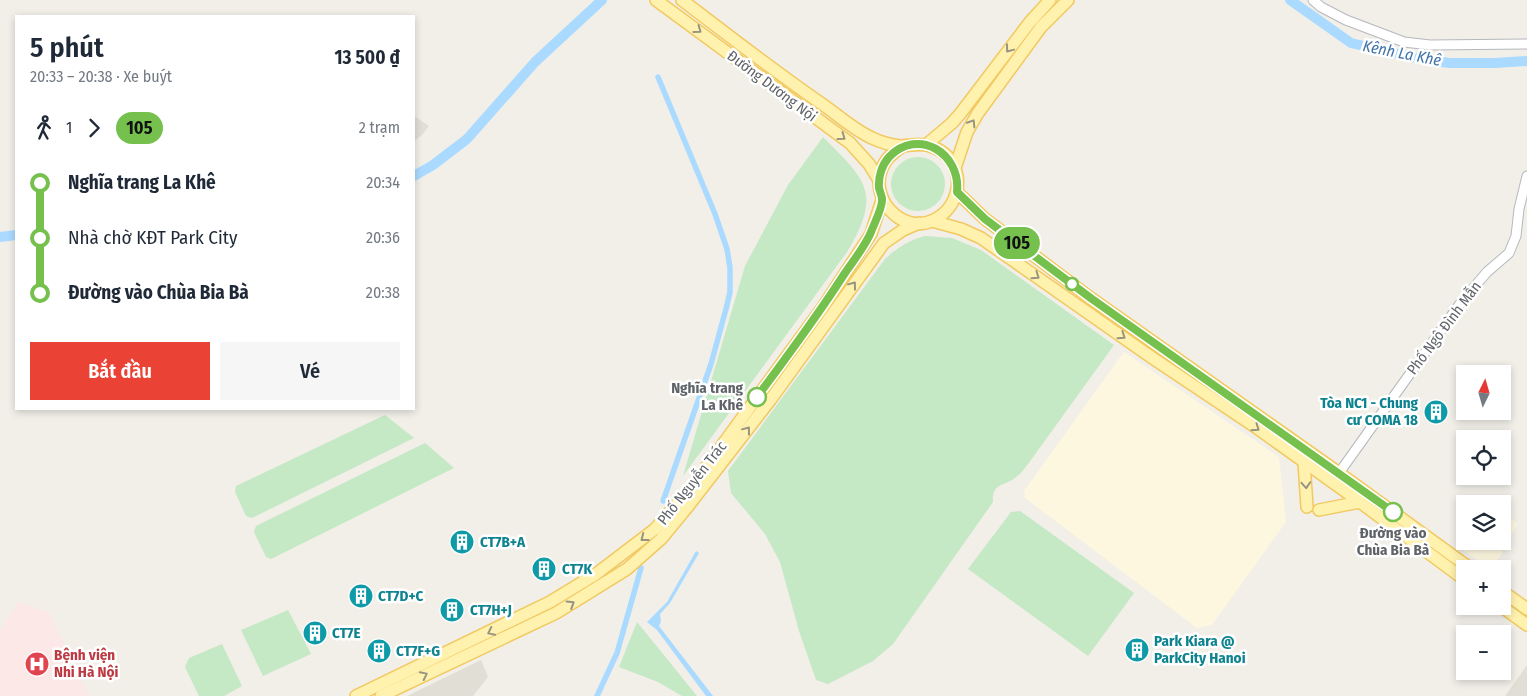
<!DOCTYPE html>
<html lang="vi">
<head>
<meta charset="utf-8">
<style>
  :root { --surface:#fff; --page:#f6f6f7; --text:#1f2937; --muted:#747a83; --accent:#ea4335 }
  body { margin:0; font-family:"Fira Sans Condensed",sans-serif; background:var(--page); color:var(--text); height:100vh; display:flex; flex-direction:column; font-size:19px; white-space:nowrap }
  * { box-sizing:border-box; margin:0 }
  p { font-size:16px; color:var(--muted) }
  .icon { flex:none; width:28px; height:28px; fill:none; stroke:currentColor; stroke-width:2; stroke-linecap:round; stroke-linejoin:round }
  .map { position:relative; flex:1; overflow:hidden }
  .side { position:absolute; left:15px; top:15px; width:400px; height:395px; display:flex; flex-direction:column; background:var(--surface); border-radius:0px; box-shadow:0 2px 8px #0003 }
  .side>* { flex:none }
  .badge { padding:0 10px; border-radius:16px; font-size:18px; line-height:32px }
  .needle { width:32px; rotate:5deg }
  .controls { position:absolute; left:1456px; top:365px; display:grid; gap:10px }
  .controls a { display:grid; place-items:center; width:55px; height:55px; border-radius:0px; background:var(--surface); box-shadow:0 2px 8px #0003; font-size:25px }
  .map>.badge { position:absolute; translate:-50% -50%; box-shadow:0 0 0 2px #fff }
  .legs { display:flex; align-items:center; gap:8px; height:55px; padding:0 15px; font-size:16px }
  .legs p { margin-inline-start:auto }
  .head { display:flex; align-items:center; justify-content:space-between; height:85px; padding:0 15px }
  h1 { font-size:28px; font-weight:600; line-height:38px }
  .cta { display:flex; gap:10px; margin-top:auto; padding:10px 15px }
  .cta a { flex:1; height:58px; border-radius:0px; background:var(--accent); color:#fff; font-size:20px; font-weight:600; line-height:58px; text-align:center }
  .cta a+a { background:var(--page); color:var(--text) }
  ul { padding:0 15px; list-style:none }
  li { display:flex; align-items:center; gap:18px; height:55px; font-size:19px }
  li i { display:grid; place-items:center; width:8px; height:100%; margin:0 6px; background:currentColor }
  li i::after { content:''; width:12px; height:12px; margin:-6px; border:4px solid; border-radius:50%; background:var(--surface) }
  li p { margin-inline-start:auto }
  li:first-child i { background:linear-gradient(#0000 50%,currentColor 0) }
  li:last-child i { background:linear-gradient(currentColor 50%,#0000 0) }
  .map>svg:first-child { display:block }
  .commercial { fill:#fef7e0 }
  .education { fill:#e1ded6 }
  .medical { fill:#fce8e6 }
  .green { fill:#c5e8c5 }
  .water { fill:#aadaff }
  .lines { fill:none; stroke-linecap:round; stroke-linejoin:round }
  .canal { stroke:#aadaff; stroke-width:5.5 }
  .river { stroke:#aadaff; stroke-width:10 }
  .minor-casing { stroke:#b5b8bc; stroke-width:11 }
  .major-casing { stroke:#f2c960; stroke-width:14 }
  .minor { stroke:#fff; stroke-width:9 }
  .major { stroke:#fff2af; stroke-width:11 }
  .oneway { stroke:#979581 }
  .line-1-casing { stroke:#fff; stroke-width:11 }
  .line-1 { stroke:#76c04d; stroke-width:8 }
  .stop-1-dot { fill:#fff; stroke:#76c04d; stroke-width:2.5 }
  .labels { text-anchor:middle; dominant-baseline:central; stroke-width:5; stroke-linejoin:round; paint-order:stroke }
  .street-label { font-size:15px; fill:#5f6368; stroke:#fff }
  .stop-label { font-size:15px; font-weight:bold; fill:#5f6368; stroke:#fff; text-anchor:end }
  .culture-label { font-size:15px; font-weight:bold; fill:#0d838f; stroke:#fff; text-anchor:start }
  .health-label { font-size:15px; font-weight:bold; fill:#be3a42; stroke:#fff; text-anchor:start }
  .water-label { font-size:16px; font-style:italic; fill:#4174aa; stroke:#fff }
</style>
</head>
<body>
<div class="map">
<svg width="1527" height="696" viewBox="0 0 1527 696">
  <rect width="100%" height="100%" fill="#f1efe8"/>
  <!-- commercial -->
  <g class="commercial">
    <path d="M1124 352 1279 457 1286 522 1212 625 1197 628 1025 498 1024 491Z"/>
    <path d="M1503 513 1518 524 1501 551 1503 552 1491 569H1489L1463 550 1470 541H1502Z"/>
  </g>
  <!-- education -->
  <g class="education">
    <path d="M414 116 429 126 422 135 414 141Z"/>
    <path d="M481 660 488 677 473 696H407Z"/>
    <path d="M1527 665V696H1505Z"/>
  </g>
  <!-- medical -->
  <path class="medical" d="M18 602 43 610 50 614 89 696H0V631Z"/>
  <!-- green -->
  <g class="green">
    <path d="M823 137C867 181 882 193 847 252L683 476 745 266 788 185Z"/>
    <circle cx="918" cy="184" r="27"/>
    <path d="M925 236 952 238 981 250 1114 345 1028 464C1024 469 1021 474 1016 477 1006 486 991 483 993 502L893 644 873 661 828 684 816 680 799 631 780 562 765 534 731 493 728 471 885 259C897 248 909 240 925 236Z"/>
    <path d="M385 415 414 438 252 518 246 516 235 492 236 486Z"/>
    <path d="M425 443 454 468 271 559 266 557 254 532 256 526Z"/>
    <path d="M1020 511 1134 593 1088 656 968 569 1011 512Z"/>
    <path d="M288 610 311 654 263 676 241 630Z"/>
    <path d="M637 622 697 696H682L658 682 619 667Z"/>
    <path d="M222 644 242 686 224 696H199L185 667 189 658Z"/>
  </g>
  <!-- water -->
  <path class="water" d="M696 551 699 553 670 603 660 614 661 621 659 626 713 696H706L657 630 647 622 667 602Z"/>
  <g class="lines">
    <!-- canal -->
    <g class="canal">
      <path d="M658 77 715 214 727 249 730 268V292L726 309 711 364 663 501"/>
      <path d="M597 696 617 653 641 568"/>
    </g>
    <!-- river -->
    <g class="river">
      <path d="M1290 0 1351 43 1416 58 1449 63H1495L1527 61"/>
      <path d="M414 176 433 165 467 139 535 62 602 0"/>
      <path d="M0 237 16 235"/>
    </g>
    <defs>
      <g id="minor">
        <path d="M1313 0 1321 7 1346 20 1404 42 1430 45 1527 44"/>
        <path d="M1339 473 1459 305 1487 272 1509 253 1516 236 1519 209 1527 176"/>
      </g>
      <g id="major">
        <path d="M656 0 850 143 869 164 879 180"/>
        <path d="M682 0C728 35 774 71 822 104 838 115 854 130 872 138 880 142 891 145 901 146 905 146 908 145 912 145 925 143 938 147 947 156 966 176 958 208 934 220 901 236 866 196 884 164 888 156 896 151 903 146"/>
        <path d="M926 145 952 123 960 114 1030 22 1050 0"/>
        <path d="M955 168 967 132 978 113 1041 27 1068 0"/>
        <path d="M957 192 985 219 1092 299 1339 473 1471 569"/>
        <path d="M932 221 961 229 981 238 1151 357 1257 428 1345 491 1465 580"/>
        <path d="M1304 462 1307 507"/>
        <path d="M1319 510 1360 502"/>
        <path d="M1502 591 1527 609"/>
        <path d="M1501 606 1527 625"/>
        <path d="M356 696 550 602 596 574 655 529 691 488 823 307 871 234 882 200"/>
        <path d="M381 696 556 613 627 569 661 539 689 505 771 399 884 243 903 230 919 223"/>
      </g>
    </defs>
    <!-- minor casing -->
    <use href="#minor" class="minor-casing"/>
    <!-- major casing -->
    <use href="#major" class="major-casing"/>
    <!-- minor -->
    <use href="#minor" class="minor"/>
    <!-- major -->
    <use href="#major" class="major"/>
  </g>
  <!-- one-way arrows -->
  <defs><path id="oneway-chevron" d="M-2-3.5L2.5 0L-2 3.5" fill="none" stroke-width="1.6" stroke-linecap="round" stroke-linejoin="round" transform="scale(1.25)"/></defs>
  <g class="oneway">
    <use href="#oneway-chevron" transform="translate(698 30) rotate(36)"/>
    <use href="#oneway-chevron" transform="translate(1009 49) rotate(127)"/>
    <use href="#oneway-chevron" transform="translate(972 123) rotate(-58)"/>
    <use href="#oneway-chevron" transform="translate(842 137) rotate(36)"/>
    <use href="#oneway-chevron" transform="translate(1036 276) rotate(35)"/>
    <use href="#oneway-chevron" transform="translate(853 285) rotate(-53)"/>
    <use href="#oneway-chevron" transform="translate(1122 336) rotate(35)"/>
    <use href="#oneway-chevron" transform="translate(1256 428) rotate(35)"/>
    <use href="#oneway-chevron" transform="translate(747 430) rotate(-53)"/>
    <use href="#oneway-chevron" transform="translate(1306 485) rotate(86)"/>
    <use href="#oneway-chevron" transform="translate(644 538) rotate(142)"/>
    <use href="#oneway-chevron" transform="translate(571 604) rotate(-32)"/>
    <use href="#oneway-chevron" transform="translate(491 632) rotate(154)"/>
    <use href="#oneway-chevron" transform="translate(424 675) rotate(-26)"/>
  </g>
  <g class="lines">
    <defs>
      <path id="line-1" d="M757 397C786 358 816 318 843 276 852 262 865 247 871 232 874 224 883 207 882 199 882 196 880 192 879 188 878 177 882 165 889 157 918 127 961 153 957 192L985 219 1092 299 1393 512"/>
    </defs>
    <!-- line-1 casing -->
    <use href="#line-1" class="line-1-casing"/>
    <!-- line-1 -->
    <use href="#line-1" class="line-1"/>
  </g>
  <!-- icons -->
  <defs>
    <symbol id="building-disc" viewBox="-11 -11 22 22"><circle r="9.5" fill="#0f9aa8" stroke="#fff"/><path d="M-4-6H4V6H1V3H-1V6H-4ZM-2.5-4.3h1.7v1.8h-1.7ZM.8-4.3h1.7v1.8H.8ZM-2.5-1h1.7V.8h-1.7ZM.8-1h1.7V.8H.8Z" fill="#fff"/></symbol>
    <symbol id="hospital-disc" viewBox="-11 -11 22 22"><circle r="9.5" fill="#e0444e" stroke="#fff"/><path d="M-5-5h3v3.5h4V-5h3V5h-3V1.5h-4V5h-3Z" fill="#fff"/></symbol>
  </defs>
  <g fill-rule="evenodd">
    <use href="#building-disc" x="1422" y="398" width="28" height="28"/>
    <use href="#building-disc" x="448" y="528" width="28" height="28"/>
    <use href="#building-disc" x="530" y="555" width="28" height="28"/>
    <use href="#building-disc" x="347" y="582" width="28" height="28"/>
    <use href="#building-disc" x="438" y="596" width="28" height="28"/>
    <use href="#building-disc" x="301" y="619" width="28" height="28"/>
    <use href="#building-disc" x="1123" y="636" width="28" height="28"/>
    <use href="#building-disc" x="365" y="637" width="28" height="28"/>
    <use href="#hospital-disc" x="23" y="650" width="28" height="28"/>
  </g>
  <!-- markers -->
  <g class="stop-1-dot">
    <circle cx="1072" cy="284" r="6"/>
    <circle cx="757" cy="397" r="9"/>
    <circle cx="1393" cy="512" r="9"/>
  </g>
  <g class="labels">
    <!-- street labels -->
    <g class="street-label">
      <text transform="translate(772 86) rotate(37)">Đường Dương Nội</text>
      <text transform="translate(1444 328) rotate(-53)">Phố Ngô Đình Mẫn</text>
      <text transform="translate(692 483) rotate(-52)">Phố Nguyễn Trác</text>
    </g>
    <!-- stop labels -->
    <g class="stop-label">
      <text x="743" y="388">Nghĩa trang<tspan x="743" dy="17">La Khê</tspan></text>
      <text x="1393" y="533" text-anchor="middle">Đường vào<tspan x="1393" dy="17">Chùa Bia Bà</tspan></text>
    </g>
    <!-- culture labels -->
    <g class="culture-label">
      <text x="1418" y="403" text-anchor="end">Tòa NC1 - Chung<tspan x="1418" dy="17">cư COMA 18</tspan></text>
      <text x="480" y="542">CT7B+A</text>
      <text x="562" y="569">CT7K</text>
      <text x="378" y="596">CT7D+C</text>
      <text x="470" y="610">CT7H+J</text>
      <text x="332" y="633">CT7E</text>
      <text x="1154" y="641">Park Kiara @<tspan x="1154" dy="17">ParkCity Hanoi</tspan></text>
      <text x="396" y="651">CT7F+G</text>
    </g>
    <!-- health labels -->
    <g class="health-label">
      <text x="54" y="655">Bệnh viện<tspan x="54" dy="17">Nhi Hà Nội</tspan></text>
    </g>
    <!-- water labels -->
    <g class="water-label">
      <text transform="translate(1402 53) rotate(11)">Kênh La Khê</text>
    </g>
  </g>
</svg>
<div class="controls">
<a><svg class="needle" viewBox="-14 -14 28 28"><path d="M0-13l5 13h-10z" fill="#e53935"/><path d="M0 13l5-13h-10z" fill="#747a83"/></svg></a>
<a><svg class="icon" aria-label="locate" viewBox="0 0 24 24"><circle cx="12" cy="12" r="6"/><path d="M12 2v4M12 18v4M2 12h4M18 12h4"/></svg></a>
<a><svg class="icon" aria-label="layers" viewBox="0 0 24 24"><path d="M12 4l9 5-9 5-9-5zM3 14l9 5 9-5"/></svg></a>
<a>+</a>
<a>−</a>
</div>
<b class="badge" style="left:1017px;top:243px;background:#76c04d;color:#111">105</b>
<section class="side">
<div class="head"><div><h1>5 phút</h1><p>20:33 – 20:38 · Xe buýt</p></div><b>13 500 ₫</b></div>
<div class="legs"><svg class="icon" aria-label="walk" viewBox="0 0 24 24"><circle cx="13" cy="4" r="2"/><path d="M13 8l-2 6 4 7M11 14l-3 7M7 12l3-4h3l4 4"/></svg>1<svg class="icon" aria-label="forward" viewBox="0 0 24 24"><path d="M9 5l7 7-7 7"/></svg><b class="badge" style="background:#76c04d;color:#111">105</b><p>2 trạm</p></div>
<ul>
<li><i style="color:#76c04d"></i><b>Nghĩa trang La Khê</b><p>20:34</p></li>
<li><i style="color:#76c04d"></i><span>Nhà chờ KĐT Park City</span><p>20:36</p></li>
<li><i style="color:#76c04d"></i><b>Đường vào Chùa Bia Bà</b><p>20:38</p></li>
</ul>
<div class="cta"><a>Bắt đầu</a><a>Vé</a></div>
</section>
</div>
</body>
</html>
